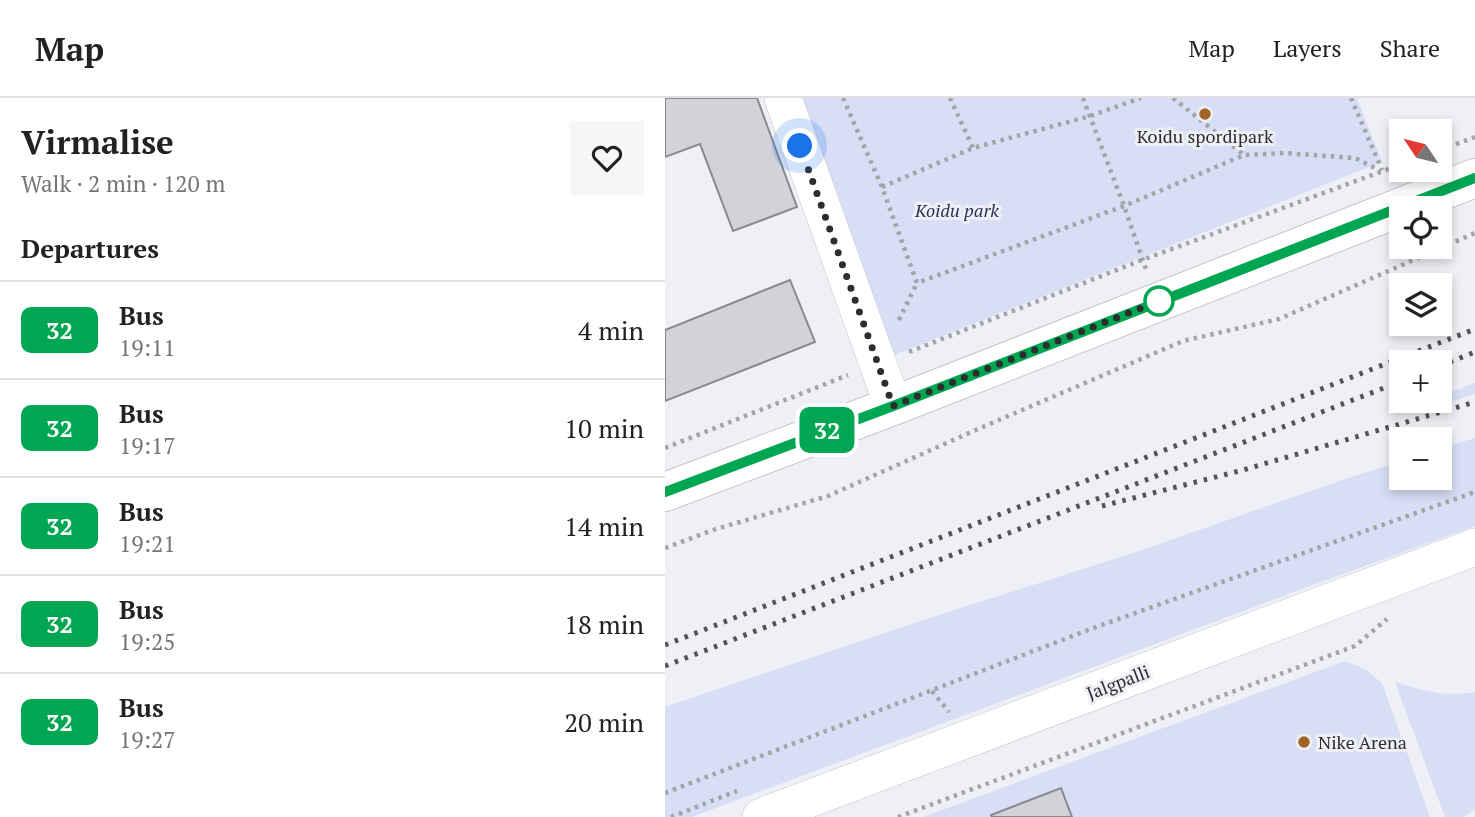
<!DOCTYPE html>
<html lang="en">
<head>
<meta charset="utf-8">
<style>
  :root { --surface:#fff; --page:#f6f6f6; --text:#222; --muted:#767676; --line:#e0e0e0 }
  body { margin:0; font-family:"PT Serif",serif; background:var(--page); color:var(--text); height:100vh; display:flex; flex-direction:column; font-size:26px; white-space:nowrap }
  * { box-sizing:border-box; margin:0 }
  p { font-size:23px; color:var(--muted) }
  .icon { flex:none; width:38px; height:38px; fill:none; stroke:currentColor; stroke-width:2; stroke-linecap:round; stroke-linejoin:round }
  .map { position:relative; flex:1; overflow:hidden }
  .panel { display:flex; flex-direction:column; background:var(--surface); width:665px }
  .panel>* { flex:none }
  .badge { padding:0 14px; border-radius:10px; font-size:24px; line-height:46px }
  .needle { width:46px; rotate:305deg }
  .tools { position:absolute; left:724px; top:21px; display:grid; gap:14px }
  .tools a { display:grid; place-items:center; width:63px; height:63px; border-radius:0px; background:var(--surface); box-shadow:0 4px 10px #0003; font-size:35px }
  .you { position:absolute; width:35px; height:35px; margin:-18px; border:5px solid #fff; border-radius:50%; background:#1a73e8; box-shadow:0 0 0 10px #1a73e833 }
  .map>.badge { position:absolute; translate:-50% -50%; box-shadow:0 0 0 4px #fff }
  h2 { padding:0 21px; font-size:26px; line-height:63px }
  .round { display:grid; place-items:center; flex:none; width:74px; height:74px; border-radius:0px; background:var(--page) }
  .head { display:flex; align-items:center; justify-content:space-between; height:119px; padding:0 21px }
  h1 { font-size:33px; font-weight:700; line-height:52px }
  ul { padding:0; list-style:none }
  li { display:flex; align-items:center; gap:21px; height:98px; padding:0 21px; border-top:2px solid var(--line) }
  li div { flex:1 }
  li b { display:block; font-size:26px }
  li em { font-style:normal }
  li .badge { min-width:77px; font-weight:700; text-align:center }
  header { display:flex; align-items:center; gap:42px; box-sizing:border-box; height:98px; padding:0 35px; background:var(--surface); border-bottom:2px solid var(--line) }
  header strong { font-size:33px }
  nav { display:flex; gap:38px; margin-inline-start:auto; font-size:24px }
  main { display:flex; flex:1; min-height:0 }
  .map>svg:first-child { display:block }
  .green { fill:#d7def6 }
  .building { fill:#d2d3d8; stroke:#88898e; stroke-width:2 }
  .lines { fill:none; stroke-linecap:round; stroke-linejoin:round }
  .street-casing { stroke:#c4c6cb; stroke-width:38 }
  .secondary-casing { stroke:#c4c6cb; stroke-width:40 }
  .path { stroke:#a3a5a8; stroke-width:4.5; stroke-dasharray:3.5 5; stroke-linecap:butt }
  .street { stroke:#fff; stroke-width:37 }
  .secondary { stroke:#fff; stroke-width:38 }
  .rail { stroke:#535456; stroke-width:5; stroke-dasharray:3.5 7; stroke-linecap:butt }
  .line-casing { stroke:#fff; stroke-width:16 }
  .line { stroke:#00a651; stroke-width:10 }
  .walk { stroke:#2c2d2e; stroke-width:7; stroke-dasharray:0 12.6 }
  .poi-dot { fill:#a06427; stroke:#eef0f5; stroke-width:2.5 }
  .stop-dot { fill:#fff; stroke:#00a651; stroke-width:3.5 }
  .labels { text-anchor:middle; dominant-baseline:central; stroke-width:6; stroke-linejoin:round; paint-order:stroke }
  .poi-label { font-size:18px; fill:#2c2d2e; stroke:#eef0f5 }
  .park-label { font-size:18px; font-style:italic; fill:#293259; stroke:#eef0f5 }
  .street-label { font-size:18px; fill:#2c2d2e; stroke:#eef0f5 }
</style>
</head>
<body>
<header>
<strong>Map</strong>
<nav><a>Map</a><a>Layers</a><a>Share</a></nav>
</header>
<main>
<section class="panel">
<div class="head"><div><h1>Virmalise</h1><p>Walk · 2 min · 120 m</p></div><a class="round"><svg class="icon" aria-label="heart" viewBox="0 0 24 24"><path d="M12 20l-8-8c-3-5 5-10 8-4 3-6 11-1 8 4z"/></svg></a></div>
<h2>Departures</h2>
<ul>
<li><span class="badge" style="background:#00a651;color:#fff">32</span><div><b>Bus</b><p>19:11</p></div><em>4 min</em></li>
<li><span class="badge" style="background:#00a651;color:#fff">32</span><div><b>Bus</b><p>19:17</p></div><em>10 min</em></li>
<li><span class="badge" style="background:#00a651;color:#fff">32</span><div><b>Bus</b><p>19:21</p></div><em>14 min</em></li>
<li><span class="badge" style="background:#00a651;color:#fff">32</span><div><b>Bus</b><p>19:25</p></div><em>18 min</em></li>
<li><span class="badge" style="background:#00a651;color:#fff">32</span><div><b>Bus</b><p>19:27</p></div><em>20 min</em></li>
</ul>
</section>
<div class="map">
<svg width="810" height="719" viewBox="0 0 810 719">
  <rect width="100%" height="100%" fill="#eef0f5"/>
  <!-- green -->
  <g class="green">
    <path d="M134 0H692L717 64 227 258Z"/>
    <path d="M810 285V296L780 306 778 297Z"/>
    <path d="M810 340V428L645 488 27 719H0V609L246 526 474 453 680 381 737 363V380H775V351Z"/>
    <path d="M680 563 700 571 717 585 765 719H258Z"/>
    <path d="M730 584C760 593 778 599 810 594V712L798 719H780Z"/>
  </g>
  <!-- building -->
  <g class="building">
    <path d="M0 0H92L132 109 68 133 35 46 0 59Z"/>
    <path d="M125 182 150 244 0 303V232Z"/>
    <path d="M396 690 407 719H327L326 717Z"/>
  </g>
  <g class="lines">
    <defs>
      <g id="street">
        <path d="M118 0 228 308"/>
        <path d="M96 719 810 449"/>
      </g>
      <path id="secondary" d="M0 394 228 308 810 80"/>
    </defs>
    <!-- street casing -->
    <use href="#street" class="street-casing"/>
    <!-- secondary casing -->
    <use href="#secondary" class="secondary-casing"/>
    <!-- path -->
    <g class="path">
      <path d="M178 0 217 89 252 185 459 108 579 57 619 55 690 60 716 73"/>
      <path d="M285 0 308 50"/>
      <path d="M418 0 459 108 481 171"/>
      <path d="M508 0 579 57"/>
      <path d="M686 0 717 72"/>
      <path d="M775 52 810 39"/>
      <path d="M217 89 308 50 425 18 476 0"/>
      <path d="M234 222 252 185"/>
      <path d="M244 254 477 162 737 66"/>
      <path d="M0 350 183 277"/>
      <path d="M0 450 51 431 163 398 313 331 518 243 614 221 810 135"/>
      <path d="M267 593 284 614"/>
      <path d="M0 695 431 529 810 394"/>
      <path d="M6 719 72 693"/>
      <path d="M233 719 690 548 722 521"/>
    </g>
    <!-- street -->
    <use href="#street" class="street"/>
    <!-- secondary -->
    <use href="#secondary" class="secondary"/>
    <!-- rail -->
    <g class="rail">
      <path d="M775 268 810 254"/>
      <path d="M437 408 578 372 810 304"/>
      <path d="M0 547 810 231"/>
      <path d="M0 568 737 283"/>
    </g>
  </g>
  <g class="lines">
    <defs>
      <path id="line" d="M0 394 228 308 810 80"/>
    </defs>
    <!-- line casing -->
    <use href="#line" class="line-casing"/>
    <!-- line -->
    <use href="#line" class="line"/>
    <!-- walk -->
    <path class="walk" d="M135 48 228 308 494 203"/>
  </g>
  <!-- markers -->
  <g class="poi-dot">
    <circle cx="540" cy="16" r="7"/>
    <circle cx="639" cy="644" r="7"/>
  </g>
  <circle class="stop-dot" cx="494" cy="203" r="14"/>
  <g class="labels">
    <!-- poi labels -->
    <g class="poi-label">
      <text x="540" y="38">Koidu spordipark</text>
      <text x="653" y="644" text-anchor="start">Nike Arena</text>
    </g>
    <!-- park labels -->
    <g class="park-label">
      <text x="292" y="112">Koidu park</text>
    </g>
    <!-- street labels -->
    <g class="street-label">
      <text transform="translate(453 584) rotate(-21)">Jalgpalli</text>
    </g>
  </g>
</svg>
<div class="tools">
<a><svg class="needle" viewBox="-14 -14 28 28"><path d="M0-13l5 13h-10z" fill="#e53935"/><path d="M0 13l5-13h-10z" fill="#767676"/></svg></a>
<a><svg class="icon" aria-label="locate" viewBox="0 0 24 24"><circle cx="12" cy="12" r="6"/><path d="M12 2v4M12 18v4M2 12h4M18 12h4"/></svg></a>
<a><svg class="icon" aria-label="layers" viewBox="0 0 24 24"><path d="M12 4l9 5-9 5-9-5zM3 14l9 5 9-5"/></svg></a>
<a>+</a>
<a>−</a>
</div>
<div class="you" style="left:135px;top:48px"></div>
<b class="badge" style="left:162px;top:332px;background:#00a651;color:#fff">32</b>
</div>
</main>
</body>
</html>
